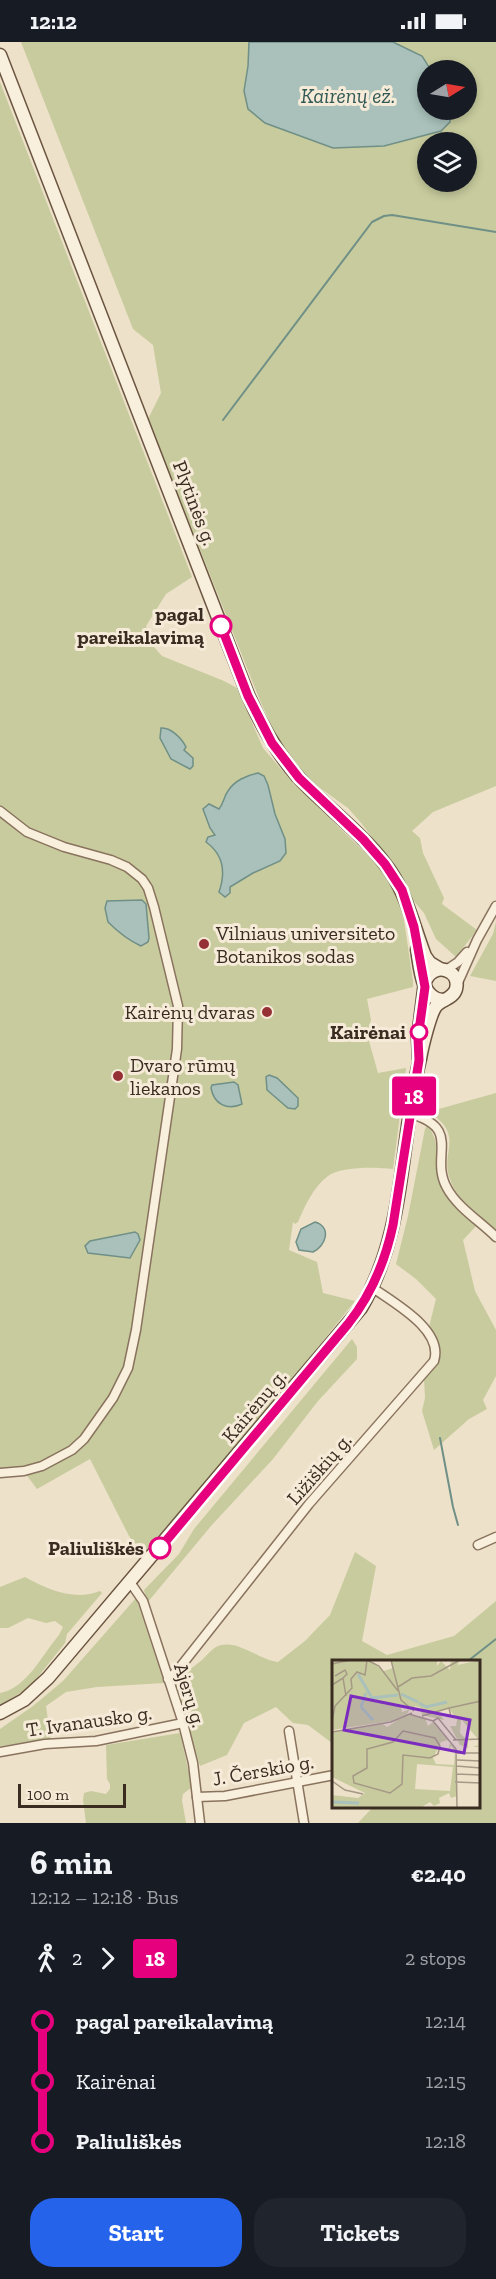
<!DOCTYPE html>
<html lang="en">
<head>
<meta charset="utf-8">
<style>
  :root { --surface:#171b24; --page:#20242c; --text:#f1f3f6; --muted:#9ea1a6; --accent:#2563eb }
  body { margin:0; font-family:"Zilla Slab",serif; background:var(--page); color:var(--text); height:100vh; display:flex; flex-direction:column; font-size:22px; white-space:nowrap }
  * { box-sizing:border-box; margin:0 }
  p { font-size:20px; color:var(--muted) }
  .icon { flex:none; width:33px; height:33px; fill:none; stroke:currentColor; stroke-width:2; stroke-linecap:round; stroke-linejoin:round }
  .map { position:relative; height:1781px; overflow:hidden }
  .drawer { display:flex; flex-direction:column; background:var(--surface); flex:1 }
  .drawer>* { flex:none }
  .badge { padding:0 12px; border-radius:4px; font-size:21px; line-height:39px }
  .needle { width:39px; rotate:79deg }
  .tools { position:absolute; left:417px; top:18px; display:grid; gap:12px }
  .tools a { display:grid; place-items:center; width:60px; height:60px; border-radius:50%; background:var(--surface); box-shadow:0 3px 9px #0003; font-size:30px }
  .scale { position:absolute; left:18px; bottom:15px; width:108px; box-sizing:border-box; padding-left:6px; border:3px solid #3a2c21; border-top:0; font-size:16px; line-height:21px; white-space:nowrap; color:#3a2c21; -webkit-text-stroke:4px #f5ebd8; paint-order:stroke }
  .map>.badge { position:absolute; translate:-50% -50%; box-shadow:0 0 0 3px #fff }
  .legs { display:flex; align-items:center; gap:9px; height:66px; padding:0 30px; font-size:20px }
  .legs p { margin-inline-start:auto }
  .overview { display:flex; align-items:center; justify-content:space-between; height:102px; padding:0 30px }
  h1 { font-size:33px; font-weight:700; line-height:45px }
  .action { display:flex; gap:12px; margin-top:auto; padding:12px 30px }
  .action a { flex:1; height:69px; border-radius:24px; background:var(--accent); color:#fff; font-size:24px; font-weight:700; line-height:69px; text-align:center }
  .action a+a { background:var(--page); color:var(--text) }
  ul { padding:0 30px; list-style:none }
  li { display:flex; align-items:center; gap:21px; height:60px; font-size:22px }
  li i { display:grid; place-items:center; width:9px; height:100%; margin:0 8px; background:currentColor }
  li i::after { content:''; width:15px; height:15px; margin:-8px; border:4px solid; border-radius:50%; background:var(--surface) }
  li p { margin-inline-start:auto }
  li:first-child i { background:linear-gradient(#0000 50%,currentColor 0) }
  li:last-child i { background:linear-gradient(currentColor 50%,#0000 0) }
  .status { display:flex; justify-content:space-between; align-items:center; height:42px; padding:0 30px; background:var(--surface); direction:ltr }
  .status svg { height:16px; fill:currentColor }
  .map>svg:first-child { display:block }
  .green { fill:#c7cb9d; fill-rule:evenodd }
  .water { fill:#a9c1ba; stroke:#709087; stroke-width:1.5 }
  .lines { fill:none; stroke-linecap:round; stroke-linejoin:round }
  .stream { stroke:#709087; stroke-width:2 }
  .minor-casing { stroke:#89735e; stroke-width:11 }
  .secondary-casing { stroke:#6b5541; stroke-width:15 }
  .minor { stroke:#f8efdc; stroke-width:8 }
  .secondary { stroke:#f8efdc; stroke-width:12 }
  .line-1-casing { stroke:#fff; stroke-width:14 }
  .line-1 { stroke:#e6007e; stroke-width:9 }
  .stop-1-dot { fill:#fff; stroke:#e6007e; stroke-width:3 }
  .poi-dot { fill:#953035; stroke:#f5ebd8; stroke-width:2 }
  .labels { text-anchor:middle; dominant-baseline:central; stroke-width:6; stroke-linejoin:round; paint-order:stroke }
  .street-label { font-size:20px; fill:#3a2c21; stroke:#f5ebd8 }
  .stop-label { font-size:20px; font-weight:bold; fill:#3a2c21; stroke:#f5ebd8; text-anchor:end }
  .poi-label { font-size:20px; fill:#3a2c21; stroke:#f5ebd8; text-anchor:start }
  .water-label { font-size:21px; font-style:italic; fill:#315955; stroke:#f5ebd8 }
  .inset-river { fill:none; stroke:#a9c1ba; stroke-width:3 }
  .inset-road { fill:none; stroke:#a59986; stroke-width:1.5 }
  .view { fill:#7b2cbf; fill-opacity:0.15; stroke:#7b2cbf; stroke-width:3 }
  .inset-edge { fill:none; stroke:#3a2c21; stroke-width:3 }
</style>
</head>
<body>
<div class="status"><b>12:12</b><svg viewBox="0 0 49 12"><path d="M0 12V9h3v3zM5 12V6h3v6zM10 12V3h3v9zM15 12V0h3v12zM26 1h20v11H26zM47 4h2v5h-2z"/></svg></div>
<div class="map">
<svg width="496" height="1781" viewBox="0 0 496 1781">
  <rect width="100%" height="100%" fill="#ede1c9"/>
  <!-- green -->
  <g class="green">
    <path d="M21 0H249L248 25 244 49 383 104 441 89 450 80 451 68H466V28H431L428 21 393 0H496V744L433 770 412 789 420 796 423 811 444 856 442 862 477 888 456 915 436 897 424 871 412 857 402 835 362 782 348 766 316 743 298 725 278 698 261 661 148 377 161 351 153 303 133 287ZM428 100H466V140H428Z"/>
    <path d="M0 40 192 535 166 552 146 584 153 604 162 614 224 639 237 646 263 706 293 741 379 824 402 864 413 940V945L367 957 371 978 367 992 378 1031 406 1026 393 1127C376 1125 342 1124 328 1134 314 1144 304 1165 298 1180L295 1182 293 1180 289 1208 317 1220 323 1251 355 1259 256 1382 143 1511 129 1494 90 1417 37 1447 22 1427H0Z"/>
    <path d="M496 880V939L470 934 493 892Z"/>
    <path d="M496 1051V1190C480 1174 457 1159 450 1137 440 1109 466 1093 428 1070Z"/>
    <path d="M427 1083C443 1103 433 1120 440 1141 446 1157 466 1170 478 1182L463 1198 475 1249 496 1288V1334L483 1358 487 1367 469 1377 434 1408 422 1369 425 1356 424 1336 437 1318 429 1285 436 1257 416 1237 396 1222 408 1174 425 1087Z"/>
    <path d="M352 1297 357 1305V1317L318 1359 273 1417 211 1484 147 1561 144 1548 179 1512 194 1487Z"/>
    <path d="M355 1510 376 1524 362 1599 387 1613 454 1594 496 1559V1781H358L373 1765 480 1764V1619H334V1700L332 1701 308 1683 293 1681 276 1665 244 1681 227 1713 200 1724 175 1644C181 1633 192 1626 202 1618 206 1614 211 1608 216 1605 236 1595 258 1618 278 1620L305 1599 330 1573Z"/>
    <path d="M25 1535C48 1548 75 1559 100 1549L102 1551 67 1592 65 1601 29 1646 0 1663V1651C27 1646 42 1613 59 1593L63 1585 55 1579 46 1581 28 1576 8 1586H0V1545Z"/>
    <path d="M136 1556 164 1641 97 1645 66 1650 46 1664 51 1699 0 1704V1687L33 1664 63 1639Z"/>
    <path d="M180 1691 192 1745 183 1752 182 1758 186 1781H86L83 1758 84 1751 91 1749 106 1752 110 1747V1742L107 1737 106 1703Z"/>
  </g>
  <!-- water -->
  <g class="water">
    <path d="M249 0H393L422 14 431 28H428V68H451L450 80 441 89 384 104 333 106 265 81 248 67 244 49 248 24Z"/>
    <path d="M161 686C171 685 182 697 186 705L184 708 193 716V724L190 727 171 717 160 696Z"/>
    <path d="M258 731 264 734 268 743 275 772 285 797 286 811 280 819 253 831 230 845V851L225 855 219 850C226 830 224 813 206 800L208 795 215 793 210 786 203 767 209 762 219 767C224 761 224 754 228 749 234 739 247 733 258 731Z"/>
    <path d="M142 858 146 862 149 896 148 900 141 904C128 898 119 891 108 880L105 866 107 859Z"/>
    <path d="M269 1033 277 1036 298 1056V1064L295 1067 288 1066 267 1048 266 1035Z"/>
    <path d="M234 1040 238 1043 242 1062C227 1069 214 1062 211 1046L212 1043Z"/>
    <path d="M315 1180C332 1185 326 1204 313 1210L299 1208 296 1200 301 1187Z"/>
    <path d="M135 1190 138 1192 140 1198 130 1216 88 1211 85 1204 90 1199Z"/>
  </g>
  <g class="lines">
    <!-- stream -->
    <g class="stream">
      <path d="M223 378 372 180 384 174 392 173 496 190"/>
      <path d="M440 1396 453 1465 458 1483"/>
      <path d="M468 1619 496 1597"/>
    </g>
    <defs>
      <g id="minor">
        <path d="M0 769 27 790 64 805 111 818 127 825 142 837 148 846 154 865 178 964 177 1007 136 1288 128 1326 113 1356 84 1397 72 1408 42 1424 24 1429 0 1431"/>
        <path d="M446 928 458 920 467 910"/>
        <path d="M457 943 477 898 496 864"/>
        <path d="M411 1072C463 1087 429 1114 447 1146 457 1165 481 1180 496 1195"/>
        <path d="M478 1503 496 1495"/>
        <path d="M130 1540 143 1559 183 1681 193 1721 200 1781"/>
        <path d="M168 1637 177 1629 309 1462 434 1319C444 1288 394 1261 373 1246"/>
        <path d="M289 1689 304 1781"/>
        <path d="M0 1710 45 1702 96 1699 183 1681"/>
        <path d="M197 1755 225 1754 334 1733"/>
      </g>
      <g id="secondary">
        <path d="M0 13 248 653C261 683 276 710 298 735 326 765 360 789 385 822 406 848 413 883 425 914L430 921 440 927"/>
        <path d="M417 907C420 924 421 959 444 958"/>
        <path d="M0 1671 24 1658 48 1636 361 1266C407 1188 399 1101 420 1017 422 1005 430 972 436 964 442 957 453 957 456 947 461 927 433 919 425 940L418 996 419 1017"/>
      </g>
    </defs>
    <!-- minor casing -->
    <use href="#minor" class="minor-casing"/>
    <!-- secondary casing -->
    <use href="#secondary" class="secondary-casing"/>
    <!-- minor -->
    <use href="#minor" class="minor"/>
    <!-- secondary -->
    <use href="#secondary" class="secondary"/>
  </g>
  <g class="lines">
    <defs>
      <path id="line-1" d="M160 1506 348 1282C372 1252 385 1220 393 1183L419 1018 418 996 425 945 414 885 402 848 385 822 363 797 299 736 272 701 248 654 221 584"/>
    </defs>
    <!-- line-1 casing -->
    <use href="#line-1" class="line-1-casing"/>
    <!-- line-1 -->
    <use href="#line-1" class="line-1"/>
  </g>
  <!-- markers -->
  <g class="stop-1-dot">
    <circle cx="221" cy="584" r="10"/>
    <circle cx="419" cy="990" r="8"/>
    <circle cx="160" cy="1506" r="10"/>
  </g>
  <g class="poi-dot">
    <circle cx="204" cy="902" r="6"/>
    <circle cx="267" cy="970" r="6"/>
    <circle cx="118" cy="1034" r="6"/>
  </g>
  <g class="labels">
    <!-- street labels -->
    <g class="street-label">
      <text transform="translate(195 461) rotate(69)">Plytinės g.</text>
      <text transform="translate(254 1364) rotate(-50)">Kairėnų g.</text>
      <text transform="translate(319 1427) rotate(-49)">Ližiškių g.</text>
      <text transform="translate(190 1653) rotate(73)">Ajerų g.</text>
      <text transform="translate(89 1679) rotate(-8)">T. Ivanausko g.</text>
      <text transform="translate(263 1728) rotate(-10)">J. Čerskio g.</text>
    </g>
    <!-- stop labels -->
    <g class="stop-label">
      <text x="204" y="572">pagal<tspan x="204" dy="23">pareikalavimą</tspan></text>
      <text x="406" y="990">Kairėnai</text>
      <text x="144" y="1506">Paliuliškės</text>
    </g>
    <!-- poi labels -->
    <g class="poi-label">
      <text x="216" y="891">Vilniaus universiteto<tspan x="216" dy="23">Botanikos sodas</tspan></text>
      <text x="255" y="970" text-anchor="end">Kairėnų dvaras</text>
      <text x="130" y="1023">Dvaro rūmų<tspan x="130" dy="23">liekanos</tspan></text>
    </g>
    <!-- water labels -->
    <g class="water-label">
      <text x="348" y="53">Kairėnų ež.</text>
    </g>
  </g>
  <!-- overview -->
  <g transform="translate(332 1618)">
    <rect width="148" height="148" fill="#ede1c9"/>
    <path d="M0 0H37L52 11 61 8 59 0H105V6L109 1 118 10 119 0H127L126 5 148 0 146 87H141L146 85V79L129 59 128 73 136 81V88L128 85 118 66H124L125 60 117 48 98 53H107L112 60 90 55 89 48 83 46 81 50 68 44 70 52 78 49 75 54 93 58 96 66 101 62 116 80 109 82 101 98 104 104 122 105 123 91 119 86 116 92 118 83 123 89 125 136 119 138 117 133 107 138 108 143 102 146 98 142 88 148H0V135L26 138 33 133 0 117V72L51 64 55 67 75 54 60 61 0 70ZM85 104 121 107 118 131 83 129Z" fill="#c7cb9d" fill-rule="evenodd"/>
    <path class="inset-river" d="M26 14 40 38 66 35M34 33 29 47 41 60M69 34 86 42M87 43 94 47 115 42M0 142 27 143"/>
    <path class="inset-road" d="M35 0 47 6 66 31M59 0 69 40 82 51M0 4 18 0M3 16 13 10 15 14 11 18M0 25 11 18 14 36M66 27 80 18 99 16 128 0M117 48 149 41M77 54 101 61 124 89 125 148M90 56 117 48 119 57M0 61 3 46 20 28 19 19 25 12 33 15 35 0M101 61 106 58 124 80M71 71 103 78 108 86 106 94 98 98 71 95 70 124 58 133 22 123 21 116 35 108V89L61 82ZM0 72 59 62 80 53M121 80 149 79M125 93H149M125 100 149 101M124 106 149 108M124 114 149 115M0 121 13 130 31 134M123 122 149 123"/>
    <path class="view" d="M19 36 138 60 132 93 12 70Z"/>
    <rect width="148" height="148" class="inset-edge"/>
  </g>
</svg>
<div class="tools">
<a><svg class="needle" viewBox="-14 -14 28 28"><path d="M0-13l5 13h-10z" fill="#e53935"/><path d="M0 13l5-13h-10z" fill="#9ea1a6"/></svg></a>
<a><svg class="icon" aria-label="layers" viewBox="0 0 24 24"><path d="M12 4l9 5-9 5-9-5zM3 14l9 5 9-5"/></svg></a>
</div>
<div class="scale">100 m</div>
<b class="badge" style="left:414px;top:1054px;background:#e6007e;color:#fff">18</b>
</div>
<section class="drawer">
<div class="overview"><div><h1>6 min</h1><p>12:12 – 12:18 · Bus</p></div><b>€2.40</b></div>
<div class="legs"><svg class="icon" aria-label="walk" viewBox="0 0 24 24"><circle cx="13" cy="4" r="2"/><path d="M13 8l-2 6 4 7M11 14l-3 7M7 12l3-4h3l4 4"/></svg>2<svg class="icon" aria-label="forward" viewBox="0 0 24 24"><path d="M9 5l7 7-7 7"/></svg><b class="badge" style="background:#e6007e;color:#fff">18</b><p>2 stops</p></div>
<ul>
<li><i style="color:#e6007e"></i><b>pagal pareikalavimą</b><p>12:14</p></li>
<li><i style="color:#e6007e"></i><span>Kairėnai</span><p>12:15</p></li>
<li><i style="color:#e6007e"></i><b>Paliuliškės</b><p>12:18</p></li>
</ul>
<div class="action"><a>Start</a><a>Tickets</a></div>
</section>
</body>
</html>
